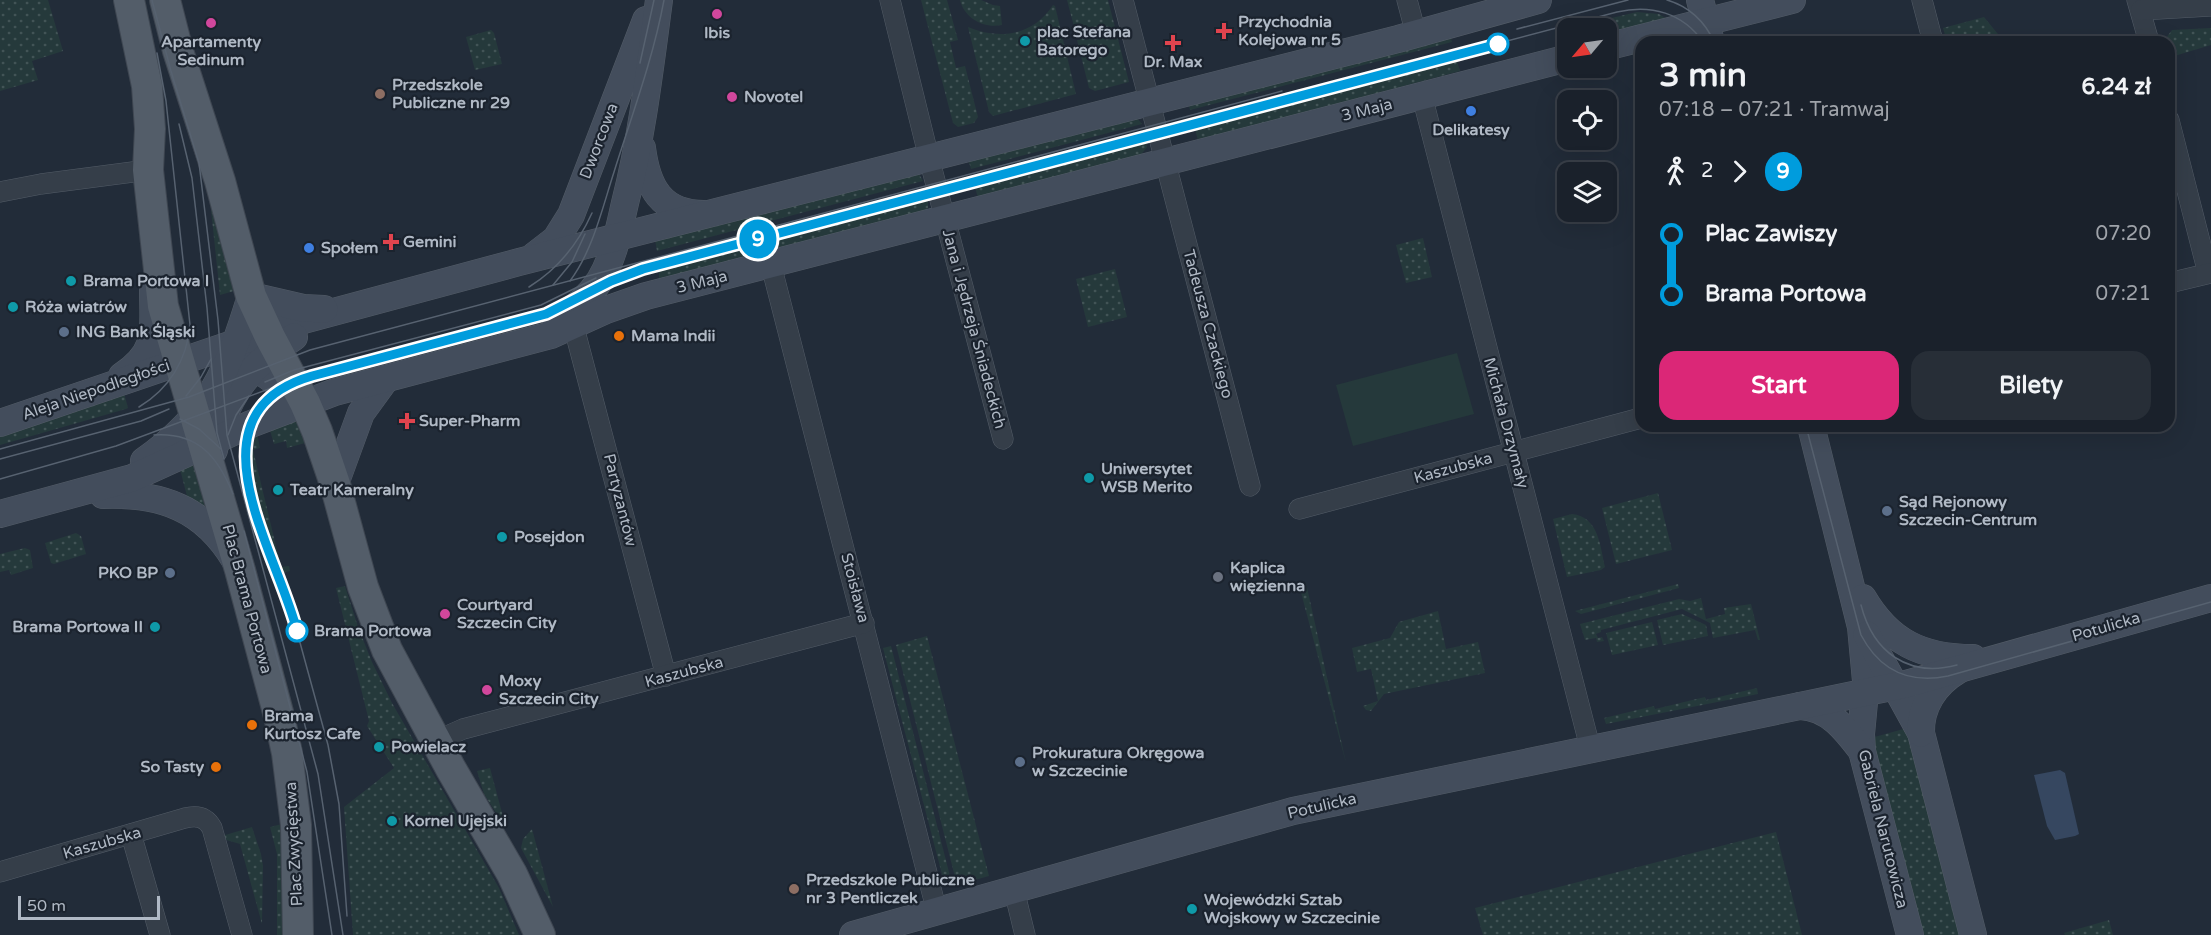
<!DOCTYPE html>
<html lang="pl">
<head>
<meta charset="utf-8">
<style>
  :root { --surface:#1a212b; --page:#272e37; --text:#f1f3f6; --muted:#9fa3a9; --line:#383e47; --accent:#db2777 }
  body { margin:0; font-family:"Varela Round",sans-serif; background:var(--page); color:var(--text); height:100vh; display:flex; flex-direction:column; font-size:22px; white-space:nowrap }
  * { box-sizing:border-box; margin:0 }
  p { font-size:20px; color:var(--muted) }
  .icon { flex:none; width:33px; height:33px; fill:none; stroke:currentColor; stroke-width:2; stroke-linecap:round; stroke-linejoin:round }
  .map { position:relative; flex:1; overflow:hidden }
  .details { position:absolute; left:1635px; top:36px; width:540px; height:396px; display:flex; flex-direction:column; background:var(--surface); border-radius:18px; box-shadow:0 6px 24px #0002,0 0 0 2px var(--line) }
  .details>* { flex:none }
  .badge { padding:0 12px; border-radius:20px; font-size:21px; line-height:39px }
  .needle { width:39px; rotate:241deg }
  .buttons { position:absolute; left:1557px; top:18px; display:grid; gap:12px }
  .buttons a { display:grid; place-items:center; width:60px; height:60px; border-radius:12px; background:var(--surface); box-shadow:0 6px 24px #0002,0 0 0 2px var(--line); font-size:30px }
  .scale { position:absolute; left:18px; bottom:15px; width:142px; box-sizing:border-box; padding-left:6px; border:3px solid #b0b9c5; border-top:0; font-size:16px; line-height:21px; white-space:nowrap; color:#b0b9c5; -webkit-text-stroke:4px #1b232e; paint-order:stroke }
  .map>.badge { position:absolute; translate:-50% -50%; box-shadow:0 0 0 3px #fff }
  .legs { display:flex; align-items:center; gap:9px; height:66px; padding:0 24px; font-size:20px }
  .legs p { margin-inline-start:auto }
  .summary { display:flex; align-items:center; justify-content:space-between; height:102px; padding:0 24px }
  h1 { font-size:33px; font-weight:700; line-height:45px }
  .action { display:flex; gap:12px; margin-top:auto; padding:12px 24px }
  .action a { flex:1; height:69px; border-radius:18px; background:var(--accent); color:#fff; font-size:24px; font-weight:700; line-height:69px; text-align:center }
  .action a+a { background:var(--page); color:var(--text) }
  ul { padding:0 24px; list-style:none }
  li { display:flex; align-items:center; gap:21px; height:60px; font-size:22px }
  li i { display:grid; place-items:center; width:9px; height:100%; margin:0 8px; background:currentColor }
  li i::after { content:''; width:15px; height:15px; margin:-8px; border:4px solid; border-radius:50%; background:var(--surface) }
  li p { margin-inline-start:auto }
  li:first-child i { background:linear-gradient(#0000 50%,currentColor 0) }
  li:last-child i { background:linear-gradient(currentColor 50%,#0000 0) }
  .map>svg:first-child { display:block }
  .grass { fill:url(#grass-dots) }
  .pitch { fill:#25393b }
  .water { fill:#364760 }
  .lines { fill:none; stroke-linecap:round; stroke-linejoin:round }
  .street-casing { stroke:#535c67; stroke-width:21 }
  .secondary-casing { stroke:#535c67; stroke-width:28 }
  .primary-casing { stroke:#3f4752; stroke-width:32 }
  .street { stroke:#353e49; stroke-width:20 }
  .secondary { stroke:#434d5c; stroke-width:27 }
  .primary { stroke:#535d69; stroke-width:30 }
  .tram { stroke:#576270; stroke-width:1.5 }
  .line-1-casing { stroke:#fff; stroke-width:14 }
  .line-1 { stroke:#009cdd; stroke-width:9 }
  .hotel-dot { fill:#d1479c; stroke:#1b232e; stroke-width:2 }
  .health-dot { fill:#e0444e; stroke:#1b232e; stroke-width:2 }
  .culture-dot { fill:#0f9aa8; stroke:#1b232e; stroke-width:2 }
  .stop-1-dot { fill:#fff; stroke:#009cdd; stroke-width:3 }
  .education-dot { fill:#8d6e63; stroke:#1b232e; stroke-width:2 }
  .shop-dot { fill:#3f7fe0; stroke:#1b232e; stroke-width:2 }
  .service-dot { fill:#5c6f8a; stroke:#1b232e; stroke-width:2 }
  .food-dot { fill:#e8710a; stroke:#1b232e; stroke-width:2 }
  .worship-dot { fill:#6b7280; stroke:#1b232e; stroke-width:2 }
  .labels { text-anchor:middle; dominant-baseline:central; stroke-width:4.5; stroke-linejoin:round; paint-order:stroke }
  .poi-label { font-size:16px; font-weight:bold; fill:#b0b9c5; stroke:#1b232e; text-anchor:start }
  .street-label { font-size:16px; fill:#b0b9c5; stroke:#1b232e }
  .stop-label { font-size:16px; font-weight:bold; fill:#b0b9c5; stroke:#1b232e; text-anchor:start }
</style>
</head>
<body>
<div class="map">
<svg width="2211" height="935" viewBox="0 0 2211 935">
  <defs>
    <pattern id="grass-dots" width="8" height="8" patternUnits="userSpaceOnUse" patternTransform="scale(1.5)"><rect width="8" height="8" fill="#25393b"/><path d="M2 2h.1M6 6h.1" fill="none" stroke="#425456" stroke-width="1.8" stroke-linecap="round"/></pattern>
  </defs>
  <rect width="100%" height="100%" fill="#222c39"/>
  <!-- grass -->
  <g class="grass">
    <path d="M0 0H48L63 51 32 61 38 80 0 91Z"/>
    <path d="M921 0H947L958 40 950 42 956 68 965 66 978 117 974 123 958 127 953 123Z"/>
    <path d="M960 0H981L993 5 1000 6 1002 25C984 29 964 18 960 0Z"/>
    <path d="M1067 0H1108L1129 82 1095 91 1089 88 1077 40 1091 36 1077 38Z"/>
    <path d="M1053 5 1055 6 1076 94 993 116 989 112 968 27C999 40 1033 36 1053 5Z"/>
    <path d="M1637 12 1659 14 1667 19 1607 35 1606 28H1601L1599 21Z"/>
    <path d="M1984 17 2002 39 1988 42H1947L1943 28Z"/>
    <path d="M2211 28V45L2171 57 2169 42 2166 38 2172 30Z"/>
    <path d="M491 30 494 33 502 64 475 70 466 37Z"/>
    <path d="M1450 35 1452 42 1190 110 1188 102Z"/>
    <path d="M1456 58 1460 71 1198 141 1195 129Z"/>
    <path d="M1136 117 1142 124 971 169 968 159Z"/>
    <path d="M1146 142 1147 147 1140 156 978 198 975 187Z"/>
    <path d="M919 174 923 181 657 251 655 240Z"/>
    <path d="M208 181 234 291 220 295Z"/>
    <path d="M928 198V208L924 211 659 280V271Z"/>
    <path d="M1423 238 1432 277 1406 283 1396 245Z"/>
    <path d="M1115 269 1127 317 1088 327 1076 279Z"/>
    <path d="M124 393 128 408 126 409 0 445V437Z"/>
    <path d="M296 420 305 443 287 448 286 441 274 444 269 427Z"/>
    <path d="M257 433 260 448 253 450 281 567 289 566 290 571 282 573C270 548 235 454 257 433Z"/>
    <path d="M196 462 212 515 189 504 180 469Z"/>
    <path d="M1658 493 1672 550 1616 564 1602 508Z"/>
    <path d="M1572 514C1599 517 1600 546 1605 567L1601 570 1567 577 1553 519Z"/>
    <path d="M76 533 81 536 86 554 54 564 51 563 45 543Z"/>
    <path d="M25 548 30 550 33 568 11 575 9 570 0 572V554Z"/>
    <path d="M1298 581 1306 583 1346 763Z"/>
    <path d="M1678 584 1679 588 1581 614 1575 611Z"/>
    <path d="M345 586 358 627 372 662 392 703 499 888 519 935H353L344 807 394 768 367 726 369 721 336 588Z"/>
    <path d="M1701 598 1706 619 1725 614 1724 608 1751 604 1760 640H1758L1755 630 1713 638 1710 623 1682 609 1601 630V632L1596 634 1598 638 1602 637 1604 641 1597 642 1596 638 1585 640 1580 624 1679 599 1690 601Z"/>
    <path d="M1438 611 1446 649 1478 642 1485 673 1384 694 1371 711 1366 710 1363 706 1378 701 1371 669 1357 672 1352 648 1390 638 1399 622Z"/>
    <path d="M1682 614 1706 625 1708 636 1663 645 1657 620Z"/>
    <path d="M1652 622 1658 645 1612 655 1606 633Z"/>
    <path d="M927 636 989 876 957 885 896 645Z"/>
    <path d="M891 646 951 880 944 882 883 648Z"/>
    <path d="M1757 688 1758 694 1606 724 1604 718 1654 706 1655 709 1705 697 1706 700Z"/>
    <path d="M1907 728 1963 935H1919L1871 738Z"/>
    <path d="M490 768 505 824 504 825 484 794 477 771Z"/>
    <path d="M286 823 288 935H277V854L270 827Z"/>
    <path d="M252 827 261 854 263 866 262 924 240 844 223 839 222 836Z"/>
    <path d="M532 829 553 907 521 848 523 839Z"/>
    <path d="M1776 832 1802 935H1483L1475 908Z"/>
    <path d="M2109 920 2113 935H2065L2064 933Z"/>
  </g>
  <!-- pitch -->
  <path class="pitch" d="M1457 353 1474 414 1353 446 1336 385Z"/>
  <!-- water -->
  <path class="water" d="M2060 770 2065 773 2079 834 2075 836 2055 840 2047 826 2034 775Z"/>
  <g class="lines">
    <defs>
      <g id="street">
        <path d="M890 0 929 158 1003 439"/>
        <path d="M1123 0 1250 486"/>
        <path d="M1407 0 1416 34"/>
        <path d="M1922 0 1933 42"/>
        <path d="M2137 0 2149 42"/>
        <path d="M2141 10 2211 6"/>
        <path d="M1422 96 1591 751"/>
        <path d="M2169 120 2208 273"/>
        <path d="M0 192 41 184 148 170"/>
        <path d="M771 265 937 912"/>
        <path d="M2169 283 2211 273"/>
        <path d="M573 324 666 676"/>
        <path d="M1299 509 1641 418"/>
        <path d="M436 741 463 729 864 623"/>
        <path d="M131 834 160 935"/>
        <path d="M0 872 185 818C197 815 206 817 212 828L242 935"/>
        <path d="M1014 890 1025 935"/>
      </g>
      <g id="secondary">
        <path d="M1700 0 1711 42"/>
        <path d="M1606 47 1792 0"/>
        <path d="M642 148C647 187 661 214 704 214"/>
        <path d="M534 256 556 239 571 215 646 20"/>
        <path d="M556 320C573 310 589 297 600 280 614 257 619 229 625 203 642 136 650 68 659 0"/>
        <path d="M238 360 255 367 305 403"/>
        <path d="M122 376C160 351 153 329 153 289"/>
        <path d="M0 423 300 321 519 262 1398 39 1538 0"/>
        <path d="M1811 426 1861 627 1866 681 1861 734 1862 751 1910 935"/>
        <path d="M214 450C224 398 249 365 294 337"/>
        <path d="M144 461C211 414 228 371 251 296L303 308 324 309"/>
        <path d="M335 484 361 413 385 380"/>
        <path d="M103 495C161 493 204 508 235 560"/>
        <path d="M0 514 132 478 251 424 335 392 551 335 606 310 646 296 1568 58"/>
        <path d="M1863 598C1889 642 1922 658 1973 658"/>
        <path d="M1867 635 1921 733 1973 935"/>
        <path d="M1800 706C1829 707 1846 730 1862 751"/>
        <path d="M1921 733C1920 707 1935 684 1957 671"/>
        <path d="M853 935 1293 811 1906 684 2211 598"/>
      </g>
      <g id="primary">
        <path d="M129 0 147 86 150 129 148 170 163 306 240 570 279 716 287 753 296 825 298 935"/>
        <path d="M165 0 178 51 220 181 251 296 270 337 305 403 317 431 335 484 363 587 387 650 451 769 512 874 540 935"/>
      </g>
    </defs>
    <!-- street casing -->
    <use href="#street" class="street-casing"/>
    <!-- secondary casing -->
    <use href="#secondary" class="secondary-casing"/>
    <!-- primary casing -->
    <use href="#primary" class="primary-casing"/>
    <!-- street -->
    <use href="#street" class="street"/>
    <!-- secondary -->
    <use href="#secondary" class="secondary"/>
    <!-- primary -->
    <use href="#primary" class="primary"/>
    <!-- tram -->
    <g class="tram">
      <path d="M152 0 171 71 199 163 218 320 227 435 318 774 343 935"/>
      <path d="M1667 0C1688 6 1705 21 1714 42"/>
      <path d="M1517 29 1628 0"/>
      <path d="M640 63 654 0"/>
      <path d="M179 124 192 178 207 308 217 433 224 459"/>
      <path d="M570 281C593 250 602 209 614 172 632 115 653 59 664 0"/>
      <path d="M553 285 572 262 585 234"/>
      <path d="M529 287C558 269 578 244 592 213"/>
      <path d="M265 382 294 370 541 305 596 278"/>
      <path d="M186 396 201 377 211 359"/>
      <path d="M139 407C169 389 187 360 190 325L166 101 157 53"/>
      <path d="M180 419 199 429 221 449"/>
      <path d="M1806 426 1861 635C1880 671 1909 684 1948 676L2211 602"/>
      <path d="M154 435C198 432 218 457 233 494"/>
      <path d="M228 435 236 415 249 396"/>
      <path d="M0 449 189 397 310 350 1282 91"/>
      <path d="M0 459 141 421 169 409"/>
      <path d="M0 479 116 446 282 384 546 314 611 281 640 270 1617 12C1651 4 1683 13 1703 42"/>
      <path d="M251 492C239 447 245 414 284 387"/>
      <path d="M260 526 293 617 328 745 339 804 347 916"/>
      <path d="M244 531 307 772 332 935"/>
      <path d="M1861 605C1873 652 1908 678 1957 665"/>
    </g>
  </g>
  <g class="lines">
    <defs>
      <path id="line-1" d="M297 631C277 551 184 413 312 376L546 314 611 281 643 269 1498 44"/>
    </defs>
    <!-- line-1 casing -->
    <use href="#line-1" class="line-1-casing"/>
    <!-- line-1 -->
    <use href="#line-1" class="line-1"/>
  </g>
  <!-- markers -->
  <g class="hotel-dot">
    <circle cx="717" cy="14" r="6"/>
    <circle cx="211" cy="23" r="6"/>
    <circle cx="732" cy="97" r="6"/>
    <circle cx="445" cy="614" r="6"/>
    <circle cx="487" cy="690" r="6"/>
  </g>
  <g class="health-dot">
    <path d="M1221 22h6v6h6v6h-6v6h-6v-6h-6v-6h6z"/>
    <path d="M1170 34h6v6h6v6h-6v6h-6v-6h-6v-6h6z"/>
    <path d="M388 233h6v6h6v6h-6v6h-6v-6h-6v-6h6z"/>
    <path d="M404 412h6v6h6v6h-6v6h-6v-6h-6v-6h6z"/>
  </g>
  <g class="culture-dot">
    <circle cx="1025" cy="41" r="6"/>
    <circle cx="71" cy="281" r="6"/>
    <circle cx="13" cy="307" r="6"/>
    <circle cx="1089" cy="478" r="6"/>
    <circle cx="278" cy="490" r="6"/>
    <circle cx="502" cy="537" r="6"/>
    <circle cx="155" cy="627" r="6"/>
    <circle cx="379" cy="747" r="6"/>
    <circle cx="392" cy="821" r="6"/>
    <circle cx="1192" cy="909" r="6"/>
  </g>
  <g class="stop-1-dot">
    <circle cx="1498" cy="44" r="10"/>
    <circle cx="297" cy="631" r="10"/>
  </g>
  <g class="education-dot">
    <circle cx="380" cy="94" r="6"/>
    <circle cx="794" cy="889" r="6"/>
  </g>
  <g class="shop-dot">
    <circle cx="1471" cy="111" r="6"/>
    <circle cx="309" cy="248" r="6"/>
  </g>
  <g class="service-dot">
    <circle cx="64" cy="332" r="6"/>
    <circle cx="1887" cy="511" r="6"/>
    <circle cx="170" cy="573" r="6"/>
    <circle cx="1020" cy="762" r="6"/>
  </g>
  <g class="food-dot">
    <circle cx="619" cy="336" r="6"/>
    <circle cx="252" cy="725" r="6"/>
    <circle cx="216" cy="767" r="6"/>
  </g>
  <circle class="worship-dot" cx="1218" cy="577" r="6"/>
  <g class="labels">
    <!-- poi labels -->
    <g class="poi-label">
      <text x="1238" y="22">Przychodnia<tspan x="1238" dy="18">Kolejowa nr 5</tspan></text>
      <text x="1037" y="32">plac Stefana<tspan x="1037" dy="18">Batorego</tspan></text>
      <text x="717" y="33" text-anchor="middle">Ibis</text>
      <text x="211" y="42" text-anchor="middle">Apartamenty<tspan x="211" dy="18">Sedinum</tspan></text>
      <text x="1173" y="62" text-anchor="middle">Dr. Max</text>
      <text x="392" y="85">Przedszkole<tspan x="392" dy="18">Publiczne nr 29</tspan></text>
      <text x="744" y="97">Novotel</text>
      <text x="1471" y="130" text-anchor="middle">Delikatesy</text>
      <text x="403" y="242">Gemini</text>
      <text x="321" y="248">Społem</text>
      <text x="83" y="281">Brama Portowa I</text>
      <text x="25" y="307">Róża wiatrów</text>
      <text x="76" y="332">ING Bank Śląski</text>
      <text x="631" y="336">Mama Indii</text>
      <text x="419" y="421">Super-Pharm</text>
      <text x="1101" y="469">Uniwersytet<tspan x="1101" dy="18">WSB Merito</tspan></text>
      <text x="290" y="490">Teatr Kameralny</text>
      <text x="1899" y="502">Sąd Rejonowy<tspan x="1899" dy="18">Szczecin-Centrum</tspan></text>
      <text x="514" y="537">Posejdon</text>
      <text x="1230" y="568">Kaplica<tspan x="1230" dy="18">więzienna</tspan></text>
      <text x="158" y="573" text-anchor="end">PKO BP</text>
      <text x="457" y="605">Courtyard<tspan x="457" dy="18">Szczecin City</tspan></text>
      <text x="143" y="627" text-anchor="end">Brama Portowa II</text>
      <text x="499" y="681">Moxy<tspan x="499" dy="18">Szczecin City</tspan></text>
      <text x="264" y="716">Brama<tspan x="264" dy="18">Kurtosz Cafe</tspan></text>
      <text x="391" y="747">Powielacz</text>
      <text x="1032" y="753">Prokuratura Okręgowa<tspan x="1032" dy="18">w Szczecinie</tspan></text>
      <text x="204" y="767" text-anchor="end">So Tasty</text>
      <text x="404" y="821">Kornel Ujejski</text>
      <text x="806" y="880">Przedszkole Publiczne<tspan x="806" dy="18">nr 3 Pentliczek</tspan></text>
      <text x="1204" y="900">Wojewódzki Sztab<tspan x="1204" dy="18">Wojskowy w Szczecinie</tspan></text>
    </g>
    <!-- street labels -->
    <g class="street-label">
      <text transform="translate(1367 110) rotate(-14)">3 Maja</text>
      <text transform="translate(599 141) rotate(-69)">Dworcowa</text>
      <text transform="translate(702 282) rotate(-14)">3 Maja</text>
      <text transform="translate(1208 324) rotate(75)">Tadeusza Czackiego</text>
      <text transform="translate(974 329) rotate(75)">Jana i Jędrzeja Śniadeckich</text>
      <text transform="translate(96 390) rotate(-19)">Aleja Niepodległości</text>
      <text transform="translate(1506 423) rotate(75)">Michała Drzymały</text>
      <text transform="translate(1453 468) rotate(-15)">Kaszubska</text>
      <text transform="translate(620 500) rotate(76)">Partyzantów</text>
      <text transform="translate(855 588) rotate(75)">Stoisława</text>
      <text transform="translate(247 599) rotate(75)">Plac Brama Portowa</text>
      <text transform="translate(2106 627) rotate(-16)">Potulicka</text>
      <text transform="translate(684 672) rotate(-15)">Kaszubska</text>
      <text transform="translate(1322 806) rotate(-13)">Potulicka</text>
      <text transform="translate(1883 829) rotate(76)">Gabriela Narutowicza</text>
      <text transform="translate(102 843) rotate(-16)">Kaszubska</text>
      <text transform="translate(294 844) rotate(-93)">Plac Zwycięstwa</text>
    </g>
    <!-- stop labels -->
    <g class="stop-label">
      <text x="314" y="631">Brama Portowa</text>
    </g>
  </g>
</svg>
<div class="buttons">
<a><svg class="needle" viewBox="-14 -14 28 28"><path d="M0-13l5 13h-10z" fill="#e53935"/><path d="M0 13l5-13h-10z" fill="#9fa3a9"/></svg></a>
<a><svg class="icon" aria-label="locate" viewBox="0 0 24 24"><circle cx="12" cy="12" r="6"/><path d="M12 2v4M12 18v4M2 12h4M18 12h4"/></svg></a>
<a><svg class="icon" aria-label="layers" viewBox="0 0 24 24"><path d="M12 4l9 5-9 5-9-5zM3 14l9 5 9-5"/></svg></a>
</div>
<div class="scale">50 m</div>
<b class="badge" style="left:758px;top:239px;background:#009cdd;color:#fff">9</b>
<section class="details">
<div class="summary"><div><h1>3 min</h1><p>07:18 – 07:21 · Tramwaj</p></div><b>6.24 zł</b></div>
<div class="legs"><svg class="icon" aria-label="walk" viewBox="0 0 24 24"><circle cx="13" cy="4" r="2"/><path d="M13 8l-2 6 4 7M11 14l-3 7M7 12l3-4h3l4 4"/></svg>2<svg class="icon" aria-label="forward" viewBox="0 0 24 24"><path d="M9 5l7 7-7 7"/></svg><b class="badge" style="background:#009cdd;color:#fff">9</b></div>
<ul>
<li><i style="color:#009cdd"></i><b>Plac Zawiszy</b><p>07:20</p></li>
<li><i style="color:#009cdd"></i><b>Brama Portowa</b><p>07:21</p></li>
</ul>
<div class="action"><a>Start</a><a>Bilety</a></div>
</section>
</div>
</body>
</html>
